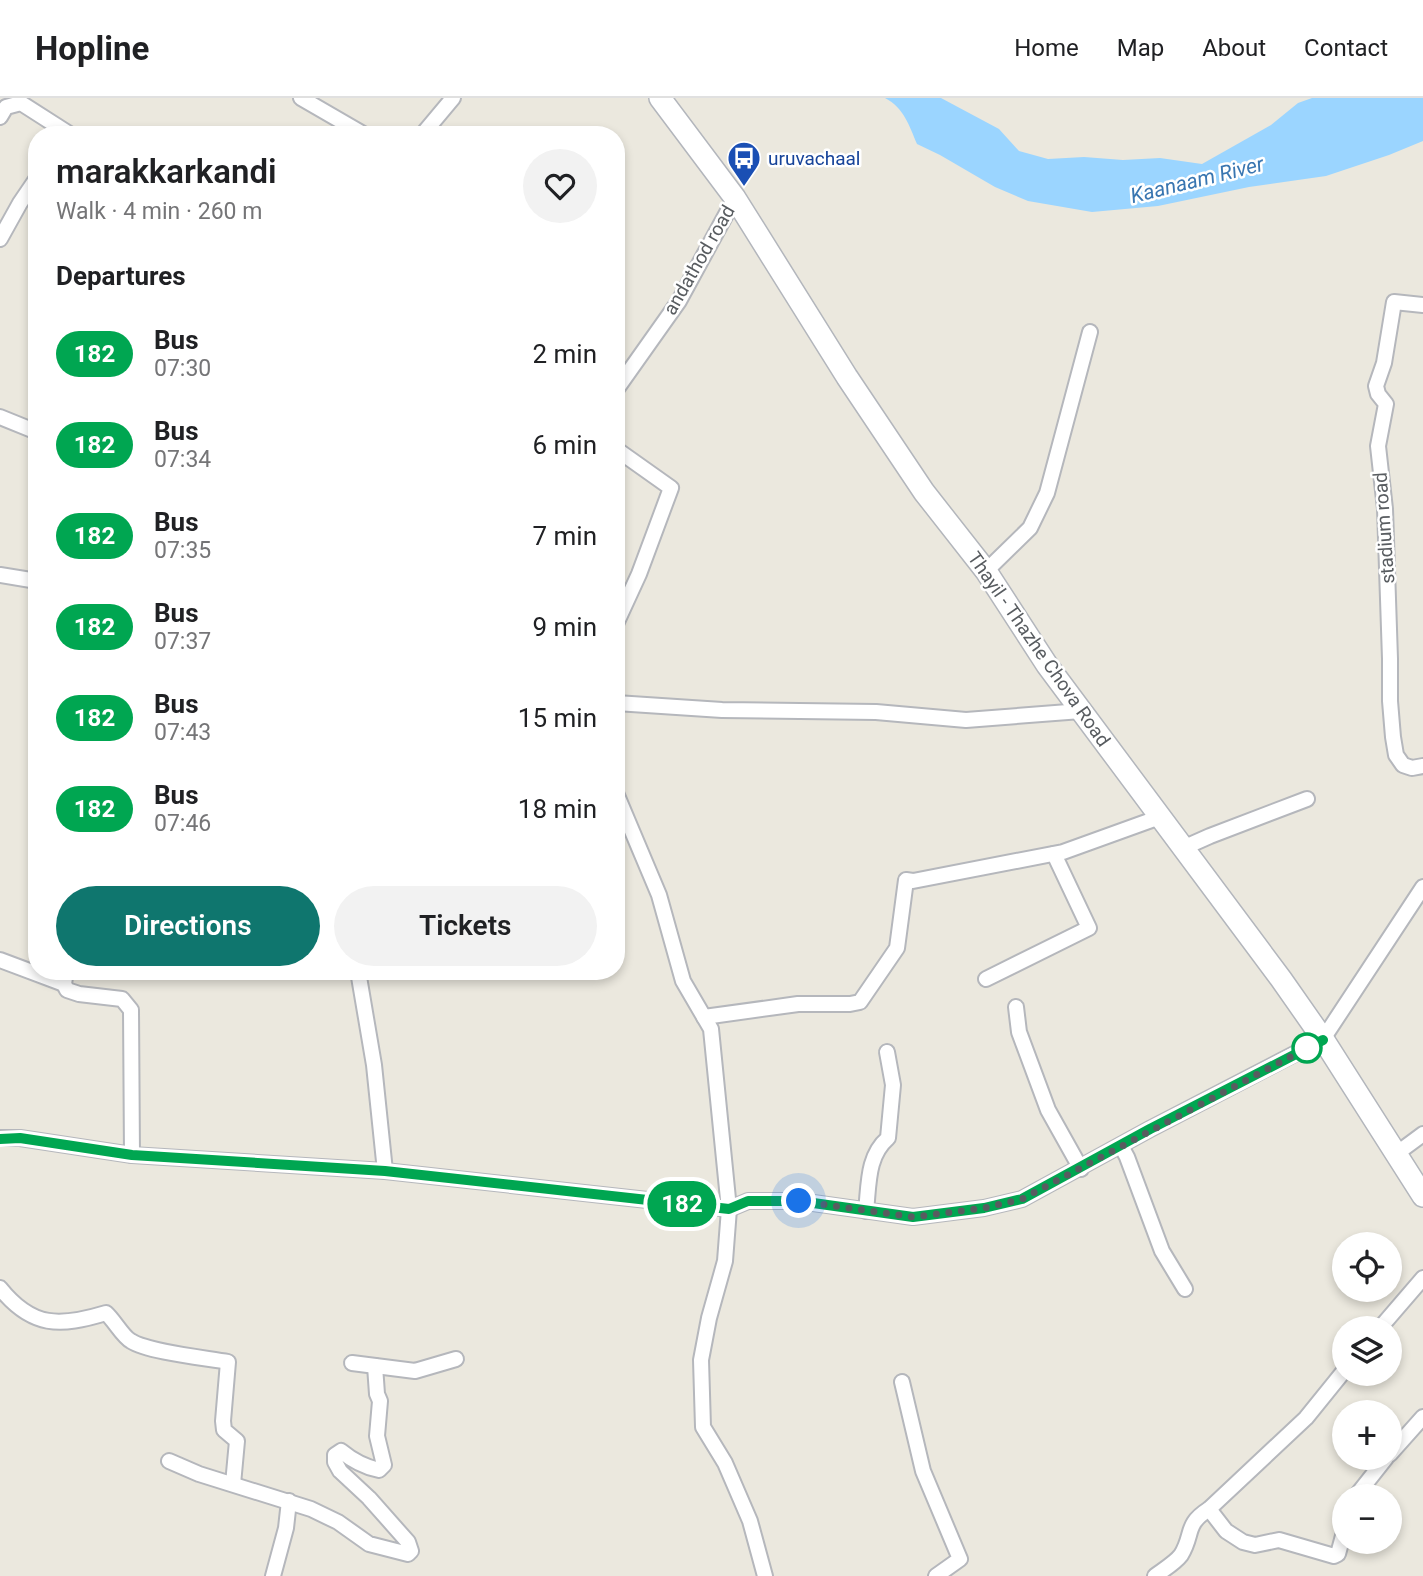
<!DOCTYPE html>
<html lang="en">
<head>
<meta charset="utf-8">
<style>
  :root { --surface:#fff; --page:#f2f2f2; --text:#202124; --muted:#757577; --line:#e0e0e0; --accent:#0f766e }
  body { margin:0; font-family:Roboto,sans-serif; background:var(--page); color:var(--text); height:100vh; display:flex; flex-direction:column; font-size:26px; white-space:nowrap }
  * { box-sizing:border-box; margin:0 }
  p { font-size:23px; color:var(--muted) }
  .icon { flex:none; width:38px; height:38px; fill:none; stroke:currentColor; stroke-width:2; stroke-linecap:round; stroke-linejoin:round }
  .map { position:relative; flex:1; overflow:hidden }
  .details { position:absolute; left:28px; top:28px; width:597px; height:854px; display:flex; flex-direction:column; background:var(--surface); border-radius:28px; box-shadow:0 4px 10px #0003 }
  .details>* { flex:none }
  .badge { padding:0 14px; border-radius:23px; font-size:24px; line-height:46px }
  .fabs { position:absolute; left:1332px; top:1134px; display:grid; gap:14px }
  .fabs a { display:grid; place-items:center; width:70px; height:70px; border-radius:50%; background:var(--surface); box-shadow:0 4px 10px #0003; font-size:35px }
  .you { position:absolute; width:35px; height:35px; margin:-18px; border:5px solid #fff; border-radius:50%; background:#1a73e8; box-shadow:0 0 0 10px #1a73e833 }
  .map>.badge { position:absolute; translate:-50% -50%; box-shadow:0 0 0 4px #fff }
  h2 { padding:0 28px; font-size:26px; line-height:63px }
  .round { display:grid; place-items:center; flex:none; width:74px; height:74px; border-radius:37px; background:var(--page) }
  .headline { display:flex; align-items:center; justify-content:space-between; height:119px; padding:0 28px }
  h1 { font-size:33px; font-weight:600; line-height:52px }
  .button { display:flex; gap:14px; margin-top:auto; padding:14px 28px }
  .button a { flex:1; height:80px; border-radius:42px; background:var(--accent); color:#fff; font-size:28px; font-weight:600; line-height:80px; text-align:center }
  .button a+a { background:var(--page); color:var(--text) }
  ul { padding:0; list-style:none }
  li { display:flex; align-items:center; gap:21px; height:91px; padding:0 28px }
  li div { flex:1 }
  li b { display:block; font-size:26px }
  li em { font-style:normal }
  li .badge { min-width:77px; font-weight:700; text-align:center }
  header { display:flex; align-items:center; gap:42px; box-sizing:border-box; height:98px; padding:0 35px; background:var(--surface); border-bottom:2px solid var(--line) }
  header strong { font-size:33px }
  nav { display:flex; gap:38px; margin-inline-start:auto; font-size:24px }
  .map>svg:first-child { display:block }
  .water { fill:#9bd5ff }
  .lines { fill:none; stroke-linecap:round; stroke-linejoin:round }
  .street-casing { stroke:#b5b7bc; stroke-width:18 }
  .secondary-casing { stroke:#b3b6bc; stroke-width:24 }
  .street { stroke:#fff; stroke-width:14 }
  .secondary { stroke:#fff; stroke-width:21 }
  .line-casing { stroke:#fff; stroke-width:16 }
  .line { stroke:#00a651; stroke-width:10 }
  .walk { stroke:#585c60; stroke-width:7; stroke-dasharray:0 12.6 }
  .stop-dot { fill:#fff; stroke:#00a651; stroke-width:3.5 }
  .labels { text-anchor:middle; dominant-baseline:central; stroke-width:5; stroke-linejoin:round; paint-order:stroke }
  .transit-label { font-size:19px; fill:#164399; stroke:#fff; text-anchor:start }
  .street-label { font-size:19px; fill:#585c60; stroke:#fff }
  .water-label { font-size:21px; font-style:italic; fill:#3976b1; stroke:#fff }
</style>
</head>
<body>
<header>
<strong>Hopline</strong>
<nav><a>Home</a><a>Map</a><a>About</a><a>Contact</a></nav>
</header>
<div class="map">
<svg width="1423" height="1478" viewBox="0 0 1423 1478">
  <rect width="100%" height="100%" fill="#ebe8de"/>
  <!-- water -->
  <path class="water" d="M885 0H941L999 31 1019 53 1048 61 1084 59 1123 62 1160 60 1202 66 1271 27 1298 5 1312 0H1423V43L1389 57 1326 78 1249 89 1158 108 1092 114 1028 103 995 89 940 57 917 46C909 27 904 10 885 0Z"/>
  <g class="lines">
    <defs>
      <g id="street">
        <path d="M301 0 365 37"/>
        <path d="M0 19 6 9 21 5 71 37"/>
        <path d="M422 37 453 0"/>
        <path d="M0 141 20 105 37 80"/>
        <path d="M1423 207 1394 204 1384 265 1376 288 1378 296 1386 306 1378 348 1385 411 1390 561V603L1393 639 1396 657 1403 667 1412 670 1423 668"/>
        <path d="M616 292 679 203 735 100"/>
        <path d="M0 319 37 334"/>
        <path d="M616 351 671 390 639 476 616 526"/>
        <path d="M986 473 1030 430 1047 395 1090 234"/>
        <path d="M0 477 37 483"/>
        <path d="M616 605 722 612 876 614 966 622 1081 613"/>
        <path d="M616 695 659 797 683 883 711 931 729 1111 725 1163 709 1220 701 1262 703 1329 725 1365 750 1423 765 1478"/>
        <path d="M1183 750 1210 738 1307 701"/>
        <path d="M0 862 64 886"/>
        <path d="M66 873 64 886 67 892 79 896 122 901 131 912 132 1057"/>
        <path d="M358 873 374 967 385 1073"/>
        <path d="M986 881 1089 830 1054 756"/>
        <path d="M1016 909 1019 934 1048 1012 1081 1071"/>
        <path d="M704 919 798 906H850L860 904 897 850 906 782 913 783 1063 754 1160 719"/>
        <path d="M0 1040H20L132 1057 385 1073 729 1111 748 1103H799L913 1119 984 1110 1022 1101 1150 1031 1323 941 1423 789"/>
        <path d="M1121 1048 1127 1059 1162 1153 1185 1191"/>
        <path d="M1396 1056 1423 1036"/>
        <path d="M866 1113C869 1086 867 1058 888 1040L893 987 887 954"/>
        <path d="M0 1190C32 1230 60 1229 106 1215 114 1222 123 1239 131 1243 148 1254 206 1260 228 1264L223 1323 224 1332 237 1343 233 1386"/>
        <path d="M1380 1230 1423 1180"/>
        <path d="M352 1265 415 1273 456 1261"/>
        <path d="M902 1284 923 1373 960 1461 936 1478"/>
        <path d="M1390 1356 1423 1319"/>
        <path d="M169 1363 199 1376 311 1411 338 1424 369 1446 408 1456 411 1453 408 1444 369 1400 340 1373 335 1364V1357L341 1353C353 1363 365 1369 379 1372L384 1367 377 1338 380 1303 377 1296 375 1268"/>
        <path d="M1356 1398 1386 1360"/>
        <path d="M1209 1411 1226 1433 1243 1444 1255 1447 1279 1442 1334 1458 1338 1456 1344 1434"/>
        <path d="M273 1478 286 1430 289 1403"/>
        <path d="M1155 1478C1163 1472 1175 1465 1181 1457 1194 1436 1184 1427 1209 1411L1306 1320 1344 1273"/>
      </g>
      <path id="secondary" d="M660 0 735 100 847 279 924 394 986 473 1047 567 1281 881 1323 941 1423 1098"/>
    </defs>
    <!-- street casing -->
    <use href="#street" class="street-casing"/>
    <!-- secondary casing -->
    <use href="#secondary" class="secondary-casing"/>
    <!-- street -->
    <use href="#street" class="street"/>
    <!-- secondary -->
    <use href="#secondary" class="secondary"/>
  </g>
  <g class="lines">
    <defs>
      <path id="line" d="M0 1041 20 1040 132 1057 385 1073 729 1111 748 1103H799L913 1119 984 1110 1022 1101 1150 1031 1323 942"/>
    </defs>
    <!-- line casing -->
    <use href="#line" class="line-casing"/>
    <!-- line -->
    <use href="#line" class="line"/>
    <!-- walk -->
    <path class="walk" d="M799 1103 913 1119 984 1110 1022 1101 1307 950"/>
  </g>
  <!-- icons -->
  <defs>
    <symbol id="bus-pin" viewBox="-11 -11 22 30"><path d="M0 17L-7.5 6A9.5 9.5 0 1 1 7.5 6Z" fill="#1a4fb4" stroke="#fff"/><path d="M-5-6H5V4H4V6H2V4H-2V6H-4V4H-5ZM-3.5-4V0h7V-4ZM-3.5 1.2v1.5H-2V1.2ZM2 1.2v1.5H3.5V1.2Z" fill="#fff"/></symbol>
  </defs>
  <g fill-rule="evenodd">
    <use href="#bus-pin" x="725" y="41" width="38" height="52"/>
  </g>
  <!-- markers -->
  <circle class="stop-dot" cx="1307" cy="950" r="14"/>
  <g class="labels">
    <!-- transit labels -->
    <g class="transit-label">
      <text x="768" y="60">uruvachaal</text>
    </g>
    <!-- street labels -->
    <g class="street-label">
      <text transform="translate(699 162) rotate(-60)">andathod road</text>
      <text transform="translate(1384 430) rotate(-94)">stadium road</text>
      <text transform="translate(1039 551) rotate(55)">Thayil - Thazhe Chova Road</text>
    </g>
    <!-- water labels -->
    <g class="water-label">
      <text transform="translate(1197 82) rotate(-14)">Kaanaam River</text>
    </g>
  </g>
</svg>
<div class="fabs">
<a><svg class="icon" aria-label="locate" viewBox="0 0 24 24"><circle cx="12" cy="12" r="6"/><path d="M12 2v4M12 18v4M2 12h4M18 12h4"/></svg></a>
<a><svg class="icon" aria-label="layers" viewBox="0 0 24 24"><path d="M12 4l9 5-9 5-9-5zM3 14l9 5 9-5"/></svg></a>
<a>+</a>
<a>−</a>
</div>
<div class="you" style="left:799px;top:1103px"></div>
<b class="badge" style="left:682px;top:1106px;background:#00a651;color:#fff">182</b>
<section class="details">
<div class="headline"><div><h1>marakkarkandi</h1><p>Walk · 4 min · 260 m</p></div><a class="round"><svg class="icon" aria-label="heart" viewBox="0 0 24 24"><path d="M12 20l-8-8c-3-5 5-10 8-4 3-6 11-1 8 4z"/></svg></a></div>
<h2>Departures</h2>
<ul>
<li><span class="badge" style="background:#00a651;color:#fff">182</span><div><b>Bus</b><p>07:30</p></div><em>2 min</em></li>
<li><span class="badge" style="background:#00a651;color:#fff">182</span><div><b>Bus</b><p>07:34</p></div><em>6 min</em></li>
<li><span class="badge" style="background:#00a651;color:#fff">182</span><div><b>Bus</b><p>07:35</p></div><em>7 min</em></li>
<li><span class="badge" style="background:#00a651;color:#fff">182</span><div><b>Bus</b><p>07:37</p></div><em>9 min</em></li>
<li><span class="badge" style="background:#00a651;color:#fff">182</span><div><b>Bus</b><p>07:43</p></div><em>15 min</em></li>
<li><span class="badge" style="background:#00a651;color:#fff">182</span><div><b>Bus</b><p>07:46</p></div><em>18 min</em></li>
</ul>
<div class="button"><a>Directions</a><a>Tickets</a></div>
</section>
</div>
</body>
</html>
